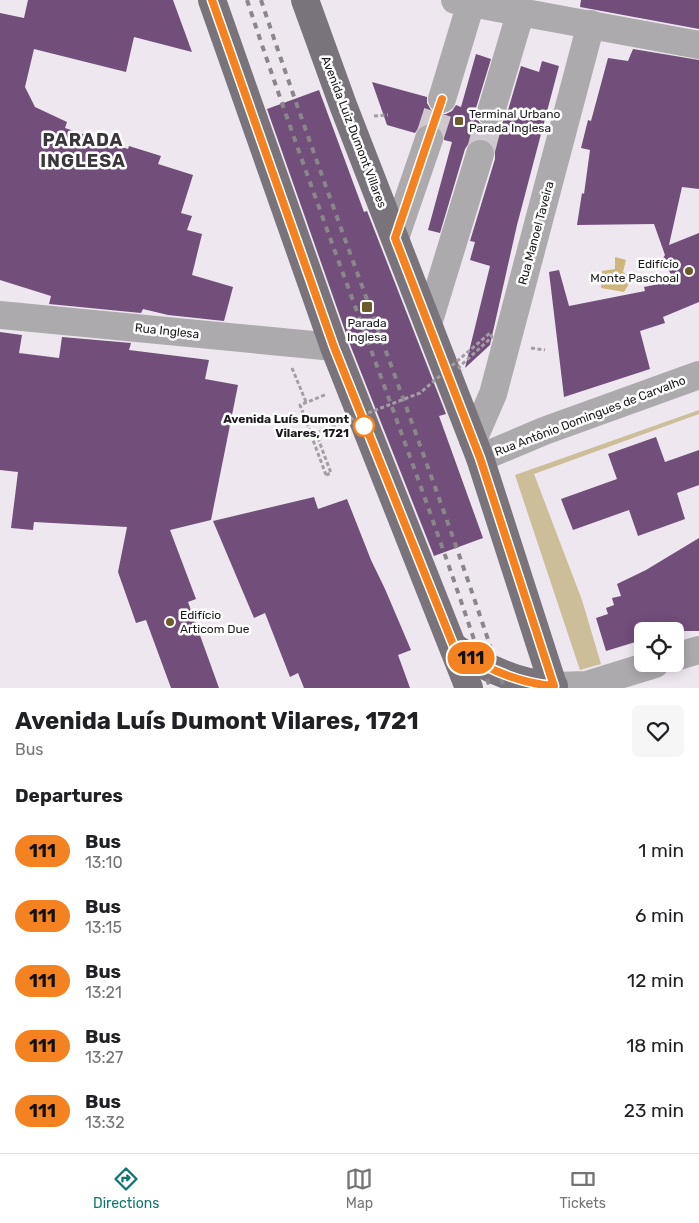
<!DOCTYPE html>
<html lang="en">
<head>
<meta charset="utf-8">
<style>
  :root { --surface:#fff; --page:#f6f6f6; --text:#202124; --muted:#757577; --line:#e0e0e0; --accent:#0f766e }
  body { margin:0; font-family:Rubik,sans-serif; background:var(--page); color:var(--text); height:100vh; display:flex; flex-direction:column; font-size:19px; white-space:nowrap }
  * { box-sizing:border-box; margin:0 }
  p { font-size:16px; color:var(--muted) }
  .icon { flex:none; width:28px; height:28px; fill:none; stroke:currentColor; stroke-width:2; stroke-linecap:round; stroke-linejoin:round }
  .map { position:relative; height:688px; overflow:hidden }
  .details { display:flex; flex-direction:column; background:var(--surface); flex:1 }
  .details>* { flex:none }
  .badge { padding:0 10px; border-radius:16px; font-size:18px; line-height:32px }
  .fabs { position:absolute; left:634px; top:622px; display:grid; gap:10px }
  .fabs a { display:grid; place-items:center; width:50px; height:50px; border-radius:8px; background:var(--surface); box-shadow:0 2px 12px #0003; font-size:25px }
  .map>.badge { position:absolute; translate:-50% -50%; box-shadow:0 0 0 2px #fff }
  h2 { padding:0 15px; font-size:19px; line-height:45px }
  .round { display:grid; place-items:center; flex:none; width:52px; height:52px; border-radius:8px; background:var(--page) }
  .head { display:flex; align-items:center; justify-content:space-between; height:85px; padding:0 15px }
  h1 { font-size:24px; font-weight:700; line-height:38px }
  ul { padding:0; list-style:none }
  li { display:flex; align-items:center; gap:15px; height:65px; padding:0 15px }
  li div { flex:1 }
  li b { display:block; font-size:19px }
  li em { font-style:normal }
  li .badge { min-width:55px; font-weight:700; text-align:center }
  .tabs { display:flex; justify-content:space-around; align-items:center; height:70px; border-top:1px solid var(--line); background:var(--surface); font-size:14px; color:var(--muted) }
  .tabs a { display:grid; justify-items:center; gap:2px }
  .tabs .active { color:var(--accent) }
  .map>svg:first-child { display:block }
  .green { fill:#cdbe9a }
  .water { fill:#cdb57b }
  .building { fill:#724e7a }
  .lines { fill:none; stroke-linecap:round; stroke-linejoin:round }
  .minor-tunnel { stroke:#cec8cf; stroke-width:28; stroke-dasharray:28 14; stroke-linecap:butt }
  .path { stroke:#a49ea4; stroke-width:3; stroke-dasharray:4 2.5; stroke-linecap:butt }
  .minor { stroke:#adaaad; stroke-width:28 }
  .major { stroke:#79747b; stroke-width:28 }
  .rail { stroke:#8b868b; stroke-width:4; stroke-dasharray:6 6; stroke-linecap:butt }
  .path-bridge { stroke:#a49ea4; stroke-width:3; stroke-dasharray:4 2.5; stroke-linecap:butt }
  .line-casing { stroke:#fff; stroke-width:11 }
  .line { stroke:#f58220; stroke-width:8 }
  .poi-dot { fill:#6f5c2b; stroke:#fff; stroke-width:2 }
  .stop-dot { fill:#fff; stroke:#f58220; stroke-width:2.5 }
  .labels { text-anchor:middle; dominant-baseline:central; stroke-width:5; stroke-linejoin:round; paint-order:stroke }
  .poi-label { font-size:12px; fill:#1c191c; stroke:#fff; text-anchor:start }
  .street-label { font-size:12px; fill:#1c191c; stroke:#fff }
  .stop-label { font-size:12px; font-weight:bold; fill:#1c191c; stroke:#fff; text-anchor:end }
  .district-label { font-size:18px; font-weight:bold; letter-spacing:1px; fill:#3b353c; stroke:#fff }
</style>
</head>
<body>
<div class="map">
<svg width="699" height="688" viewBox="0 0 699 688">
  <rect width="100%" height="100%" fill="#eee7ef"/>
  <!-- green -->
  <path class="green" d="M699 410V414L534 474 582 600 601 664 580 670 515 475Z"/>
  <!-- water -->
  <path class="water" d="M615 257 626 260 623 272 632 279 624 292 601 288 602 271 615 269Z"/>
  <!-- building -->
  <g class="building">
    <path d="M28 0H173L192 52 134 37 126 72 34 49 25 87 35 107 67 122 65 128 128 149 129 146 161 156 158 164 193 175 181 213 192 216 187 230 202 234 192 275 233 287 224 321 168 315 143 309 141 313 49 304 51 296 0 280V13L24 18Z"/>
    <path d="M581 0H699V29L580 7Z"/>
    <path d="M633 49 699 60V189L682 187 669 245 699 233V302L663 317 665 323 640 331 650 369 564 397 549 272 559 270 569 306 645 291 644 287 674 281 663 258 665 255 654 224 577 225 582 193 584 194 590 150 581 148 588 120 591 121 608 58 628 61Z"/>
    <path d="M476 54 491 59 476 108V115L479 122 487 127H495L502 123 506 117 521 66 539 72 542 61 559 66 517 225 490 345 465 368 490 266 470 260 475 242 470 241 495 159V150L491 143 484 139H476L469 143 465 149 440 233 428 230 452 142 444 140 441 129 434 124H426L419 127 415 133 387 125 372 82 427 97V103L431 110 438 114H446L452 111 456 105 461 107Z"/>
    <path d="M319 90 364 212 367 211 446 414 439 416 483 538 434 556 349 342 267 109Z"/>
    <path d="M0 332 22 335 19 353 59 358 62 337 131 343 129 350 209 360 205 379 238 385 211 520 170 530 196 599 188 602 219 688H171L146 620 136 623 118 572 127 527 34 522 33 530 11 528 18 472 0 470Z"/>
    <path d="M656 437 665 462 699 450V485L677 493 685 519 638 536 629 510 573 530 561 499 617 479 608 454Z"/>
    <path d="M314 497 318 509 347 499 371 560 385 589 411 650 398 655 410 688H304L298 673 290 677 265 613 254 618 213 521Z"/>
    <path d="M699 538V631H642V640L606 651 596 618 608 614 606 608 614 605 612 598 621 596 617 584 646 570Z"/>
  </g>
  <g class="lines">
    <!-- minor-tunnel -->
    <g class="minor-tunnel">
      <path d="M429 139 442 99"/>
      <path d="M480 154 491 112"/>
    </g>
    <!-- path -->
    <g class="path">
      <path d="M374 116 388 115"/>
      <path d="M531 348 545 350"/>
      <path d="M292 368 306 402"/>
      <path d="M326 475 300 405 327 394"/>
    </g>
    <!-- minor -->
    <g class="minor">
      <path d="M455 0 699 45"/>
      <path d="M442 99 471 3"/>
      <path d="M491 112 521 11"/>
      <path d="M395 238 429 139"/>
      <path d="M0 315 334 347"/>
      <path d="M428 324 480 154"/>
      <path d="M473 440 493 394 591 24"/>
      <path d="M480 458 544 431 699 375"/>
      <path d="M675 657 699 650"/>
      <path d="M554 686 587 685 655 664"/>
    </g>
    <!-- major -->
    <g class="major">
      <path d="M212 0 334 347 469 688"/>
      <path d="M305 0 343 105 480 458 554 688"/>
      <path d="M454 647C484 668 517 683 554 686"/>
    </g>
    <!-- rail -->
    <g class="rail">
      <path d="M247 0C323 231 415 457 490 688"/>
      <path d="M261 0C338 231 429 457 504 688"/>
    </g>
    <!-- path-bridge -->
    <path class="path-bridge" d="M326 475 331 473 316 433 420 393 490 333 492 337 459 367 462 371"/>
  </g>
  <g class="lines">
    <defs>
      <path id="line" d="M212 0 334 347 454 647C484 668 517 683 554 686L480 458 395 238 442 99"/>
    </defs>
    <!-- line casing -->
    <use href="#line" class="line-casing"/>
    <!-- line -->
    <use href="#line" class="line"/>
  </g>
  <!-- markers -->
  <g class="poi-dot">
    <rect x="454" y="116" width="10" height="10" rx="2.5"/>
    <circle cx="689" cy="271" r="5"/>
    <rect x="361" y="301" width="12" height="12" rx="2.5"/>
    <circle cx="170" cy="622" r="5"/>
  </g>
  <circle class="stop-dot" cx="364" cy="426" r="10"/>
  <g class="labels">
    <!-- poi labels -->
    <g class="poi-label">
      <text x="469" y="114">Terminal Urbano<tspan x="469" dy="14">Parada Inglesa</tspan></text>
      <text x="679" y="264" text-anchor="end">Edifício<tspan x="679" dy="14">Monte Paschoal</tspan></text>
      <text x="367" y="323" text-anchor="middle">Parada<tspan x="367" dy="14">Inglesa</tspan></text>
      <text x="180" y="615">Edifício<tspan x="180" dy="14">Articom Due</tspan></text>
    </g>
    <!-- street labels -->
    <g class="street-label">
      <text transform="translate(354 132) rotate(69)">Avenida Luiz Dumont Villares</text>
      <text transform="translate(536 233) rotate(-75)">Rua Manoel Taveira</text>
      <text transform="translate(167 331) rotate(6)">Rua Inglesa</text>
      <text transform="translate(590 416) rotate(-21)">Rua Antônio Domingues de Carvalho</text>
    </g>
    <!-- stop labels -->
    <g class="stop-label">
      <text x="349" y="419">Avenida Luís Dumont<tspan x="349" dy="14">Vilares, 1721</tspan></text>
    </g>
    <!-- district labels -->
    <g class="district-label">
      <text x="83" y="140">PARADA<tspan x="83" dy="21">INGLESA</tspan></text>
    </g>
  </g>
</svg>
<div class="fabs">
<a><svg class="icon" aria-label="locate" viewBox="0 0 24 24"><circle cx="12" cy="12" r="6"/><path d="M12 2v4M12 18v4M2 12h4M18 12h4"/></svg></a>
</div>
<b class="badge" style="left:471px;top:658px;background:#f58220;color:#111">111</b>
</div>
<section class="details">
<div class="head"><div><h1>Avenida Luís Dumont Vilares, 1721</h1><p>Bus</p></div><a class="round"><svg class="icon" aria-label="heart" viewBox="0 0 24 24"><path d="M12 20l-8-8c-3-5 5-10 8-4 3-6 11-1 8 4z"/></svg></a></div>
<h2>Departures</h2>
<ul>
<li><span class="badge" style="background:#f58220;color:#111">111</span><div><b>Bus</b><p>13:10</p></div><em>1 min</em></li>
<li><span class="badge" style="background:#f58220;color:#111">111</span><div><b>Bus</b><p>13:15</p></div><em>6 min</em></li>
<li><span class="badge" style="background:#f58220;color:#111">111</span><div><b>Bus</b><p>13:21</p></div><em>12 min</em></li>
<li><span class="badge" style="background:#f58220;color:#111">111</span><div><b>Bus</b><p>13:27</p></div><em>18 min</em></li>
<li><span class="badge" style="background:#f58220;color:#111">111</span><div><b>Bus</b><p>13:32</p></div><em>23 min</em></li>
</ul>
</section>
<nav class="tabs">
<a class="active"><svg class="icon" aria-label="directions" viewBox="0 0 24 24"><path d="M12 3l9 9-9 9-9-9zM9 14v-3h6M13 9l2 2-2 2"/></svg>Directions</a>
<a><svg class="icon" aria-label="map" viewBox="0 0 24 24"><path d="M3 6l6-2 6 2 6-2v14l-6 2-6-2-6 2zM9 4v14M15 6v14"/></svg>Map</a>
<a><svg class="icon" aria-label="tickets" viewBox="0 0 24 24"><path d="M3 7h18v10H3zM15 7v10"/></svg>Tickets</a>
</nav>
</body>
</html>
